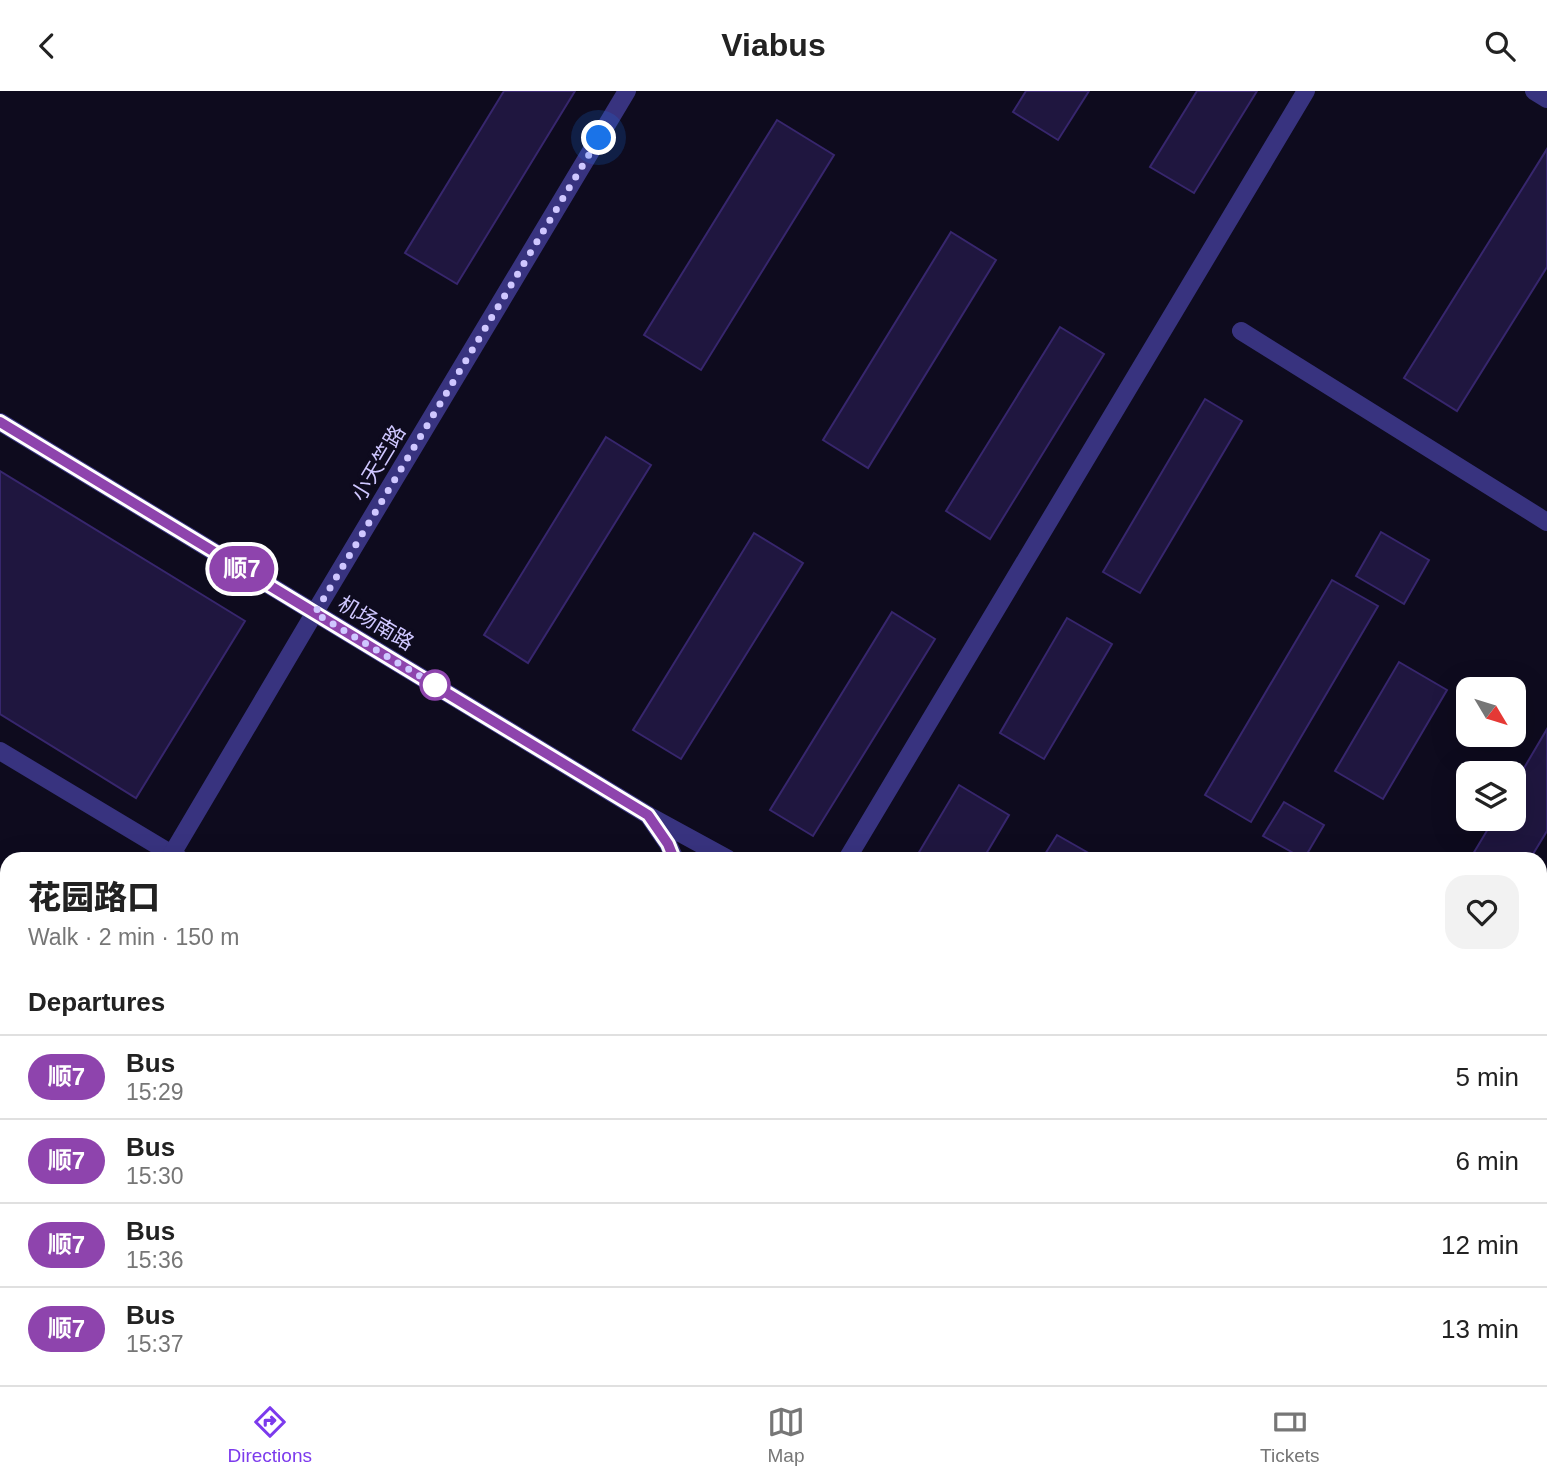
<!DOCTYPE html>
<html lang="en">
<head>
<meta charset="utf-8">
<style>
  :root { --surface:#fff; --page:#f2f2f2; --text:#222; --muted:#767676; --line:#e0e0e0; --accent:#7c3aed }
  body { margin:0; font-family:Helvetica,"Noto Sans SC",sans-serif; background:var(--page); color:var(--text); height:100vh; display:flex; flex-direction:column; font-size:26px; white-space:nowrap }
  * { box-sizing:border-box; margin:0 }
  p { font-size:23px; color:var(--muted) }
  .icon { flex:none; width:38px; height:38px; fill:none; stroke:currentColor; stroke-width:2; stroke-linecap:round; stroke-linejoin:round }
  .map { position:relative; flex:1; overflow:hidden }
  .details { position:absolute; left:0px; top:761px; width:1547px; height:534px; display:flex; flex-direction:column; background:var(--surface); border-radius:21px 21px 0 0; box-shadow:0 7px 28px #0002 }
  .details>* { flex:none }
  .badge { padding:0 14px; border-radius:23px; font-size:24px; line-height:46px }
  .needle { width:46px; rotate:128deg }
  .tools { position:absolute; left:1456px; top:586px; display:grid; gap:14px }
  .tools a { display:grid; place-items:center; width:70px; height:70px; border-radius:14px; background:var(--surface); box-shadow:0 7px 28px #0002; font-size:35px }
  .you { position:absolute; width:35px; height:35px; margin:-18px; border:5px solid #fff; border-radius:50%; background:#1a73e8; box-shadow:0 0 0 10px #1a73e833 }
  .map>.badge { position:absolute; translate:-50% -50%; box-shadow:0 0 0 4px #fff }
  h2 { padding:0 28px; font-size:26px; line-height:63px }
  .round { display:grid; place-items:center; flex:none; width:74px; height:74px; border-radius:21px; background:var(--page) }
  .headline { display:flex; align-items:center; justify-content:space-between; height:119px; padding:0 28px }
  h1 { font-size:33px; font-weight:800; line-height:52px }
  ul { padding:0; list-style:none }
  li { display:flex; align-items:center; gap:21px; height:84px; padding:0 28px; border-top:2px solid var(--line) }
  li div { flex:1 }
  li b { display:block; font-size:26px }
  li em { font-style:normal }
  li .badge { min-width:77px; font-weight:700; text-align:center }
  header { display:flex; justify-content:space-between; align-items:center; height:91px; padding:0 28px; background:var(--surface); font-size:32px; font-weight:800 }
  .dock { display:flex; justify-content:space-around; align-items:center; height:98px; border-top:2px solid var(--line); background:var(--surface); font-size:19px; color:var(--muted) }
  .dock a { display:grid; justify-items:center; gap:4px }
  .dock .current { color:var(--accent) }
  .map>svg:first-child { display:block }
  .building { fill:#1f163f; stroke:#37266d; stroke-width:2 }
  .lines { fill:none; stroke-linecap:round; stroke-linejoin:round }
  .minor { stroke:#38337f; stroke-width:18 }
  .tertiary { stroke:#38337f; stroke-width:18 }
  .line-casing { stroke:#fff; stroke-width:16 }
  .line { stroke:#8e44ad; stroke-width:10 }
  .walk { stroke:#cfc7ff; stroke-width:7; stroke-dasharray:0 12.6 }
  .stop-dot { fill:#fff; stroke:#8e44ad; stroke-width:3.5 }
  .labels { text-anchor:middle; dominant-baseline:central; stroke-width:7; stroke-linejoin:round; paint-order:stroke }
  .street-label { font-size:21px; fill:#cfc7ff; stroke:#0e0b1e }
</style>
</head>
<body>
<header><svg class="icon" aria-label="back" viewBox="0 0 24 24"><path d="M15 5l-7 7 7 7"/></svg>Viabus<svg class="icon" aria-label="search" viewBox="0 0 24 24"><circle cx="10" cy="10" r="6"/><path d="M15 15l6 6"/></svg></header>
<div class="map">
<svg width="1547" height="1294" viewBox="0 0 1547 1294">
  <rect width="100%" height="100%" fill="#0e0b1e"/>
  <!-- building -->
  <g class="building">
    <path d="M504 0H575L457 193 405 162Z"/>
    <path d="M1026 0H1089L1058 49 1013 21Z"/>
    <path d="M1197 0H1257L1194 102 1150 76Z"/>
    <path d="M777 29 834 64 701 279 644 244Z"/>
    <path d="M1547 58V176L1457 320 1404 287Z"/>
    <path d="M951 141 996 169 868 377 823 349Z"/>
    <path d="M1060 236 1104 263 990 448 946 420Z"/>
    <path d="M1205 308 1242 330 1140 502 1103 481Z"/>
    <path d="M606 346 651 374 528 572 484 544Z"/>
    <path d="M0 380 245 530 136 707 0 623Z"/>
    <path d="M1381 441 1429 469 1404 513 1356 485Z"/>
    <path d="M754 442 803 472 681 668 633 639Z"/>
    <path d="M1332 489 1378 515 1251 731 1205 704Z"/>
    <path d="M892 521 935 548 813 745 770 719Z"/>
    <path d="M1067 527 1112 553 1044 668 1000 642Z"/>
    <path d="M1399 571 1447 599 1383 708 1335 680Z"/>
    <path d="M1547 638V740L1530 768H1470L1494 728H1514V694Z"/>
    <path d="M959 694 1009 724 983 768H915Z"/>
    <path d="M1284 711 1324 734 1304 768 1263 745Z"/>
    <path d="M1057 744 1099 768H1042Z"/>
    <path d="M7 872V981L0 992V883Z"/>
    <path d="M1547 1049V1136L1540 1148V1061Z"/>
    <path d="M7 1278V1288H65L61 1294H0V1289Z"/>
    <path d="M227 1288H288L285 1294H223Z"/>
    <path d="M804 1288H875L871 1294H801Z"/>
    <path d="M991 1288H1059L1056 1294H987Z"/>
  </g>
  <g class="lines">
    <!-- minor -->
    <g class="minor">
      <path d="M1241 240 1547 431"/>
      <path d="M847 768 1306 0"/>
      <path d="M0 1084 7 1085"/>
      <path d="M391 1288 401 1294"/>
      <path d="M566 1288 575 1294"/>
      <path d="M513 1294 517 1288"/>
    </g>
    <!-- tertiary -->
    <g class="tertiary">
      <path d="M1534 0 1547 8"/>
      <path d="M0 331 648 724 668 753 675 768"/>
      <path d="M0 660 180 768"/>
      <path d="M651 726 728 768"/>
      <path d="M169 768 315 521 627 0"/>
      <path d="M0 1065 7 1053"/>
      <path d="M1540 1276 1547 1264"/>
      <path d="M1316 1288 1325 1294"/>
      <path d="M1529 1294 1533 1288"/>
    </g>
  </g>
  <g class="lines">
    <defs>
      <path id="line" d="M0 331 648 724 668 753 674 768"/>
    </defs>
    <!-- line casing -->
    <use href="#line" class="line-casing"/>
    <!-- line -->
    <use href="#line" class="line"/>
    <!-- walk -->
    <path class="walk" d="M435 594 438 596 315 522 599 47"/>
  </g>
  <!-- markers -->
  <circle class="stop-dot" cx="435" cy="594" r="14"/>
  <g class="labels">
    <!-- street labels -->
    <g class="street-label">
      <text transform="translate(378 372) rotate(-59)">小天竺路</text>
      <text transform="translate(376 532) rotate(31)">机场南路</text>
    </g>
  </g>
</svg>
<div class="tools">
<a><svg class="needle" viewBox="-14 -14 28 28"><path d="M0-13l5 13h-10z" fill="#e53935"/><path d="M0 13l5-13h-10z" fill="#767676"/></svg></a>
<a><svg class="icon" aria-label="layers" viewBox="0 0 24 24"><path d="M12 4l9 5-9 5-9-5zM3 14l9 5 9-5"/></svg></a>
</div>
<div class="you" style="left:599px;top:47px"></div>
<b class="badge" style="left:242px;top:478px;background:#8e44ad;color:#fff">顺7</b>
<section class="details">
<div class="headline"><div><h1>花园路口</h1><p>Walk · 2 min · 150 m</p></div><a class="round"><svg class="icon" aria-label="heart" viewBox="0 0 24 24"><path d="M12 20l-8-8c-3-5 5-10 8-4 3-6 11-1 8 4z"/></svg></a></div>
<h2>Departures</h2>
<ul>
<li><span class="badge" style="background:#8e44ad;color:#fff">顺7</span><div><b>Bus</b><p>15:29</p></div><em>5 min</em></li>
<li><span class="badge" style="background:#8e44ad;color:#fff">顺7</span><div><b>Bus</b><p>15:30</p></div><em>6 min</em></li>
<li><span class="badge" style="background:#8e44ad;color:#fff">顺7</span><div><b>Bus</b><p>15:36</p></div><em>12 min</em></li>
<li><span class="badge" style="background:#8e44ad;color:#fff">顺7</span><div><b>Bus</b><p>15:37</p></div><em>13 min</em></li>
</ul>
</section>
</div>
<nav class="dock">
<a class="current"><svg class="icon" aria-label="directions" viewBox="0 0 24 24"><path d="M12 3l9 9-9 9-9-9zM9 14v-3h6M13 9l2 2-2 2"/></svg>Directions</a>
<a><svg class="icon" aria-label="map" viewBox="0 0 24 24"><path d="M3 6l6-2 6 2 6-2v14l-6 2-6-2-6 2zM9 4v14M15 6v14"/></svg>Map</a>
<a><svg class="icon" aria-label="tickets" viewBox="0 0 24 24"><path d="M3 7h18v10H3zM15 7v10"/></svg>Tickets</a>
</nav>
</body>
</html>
